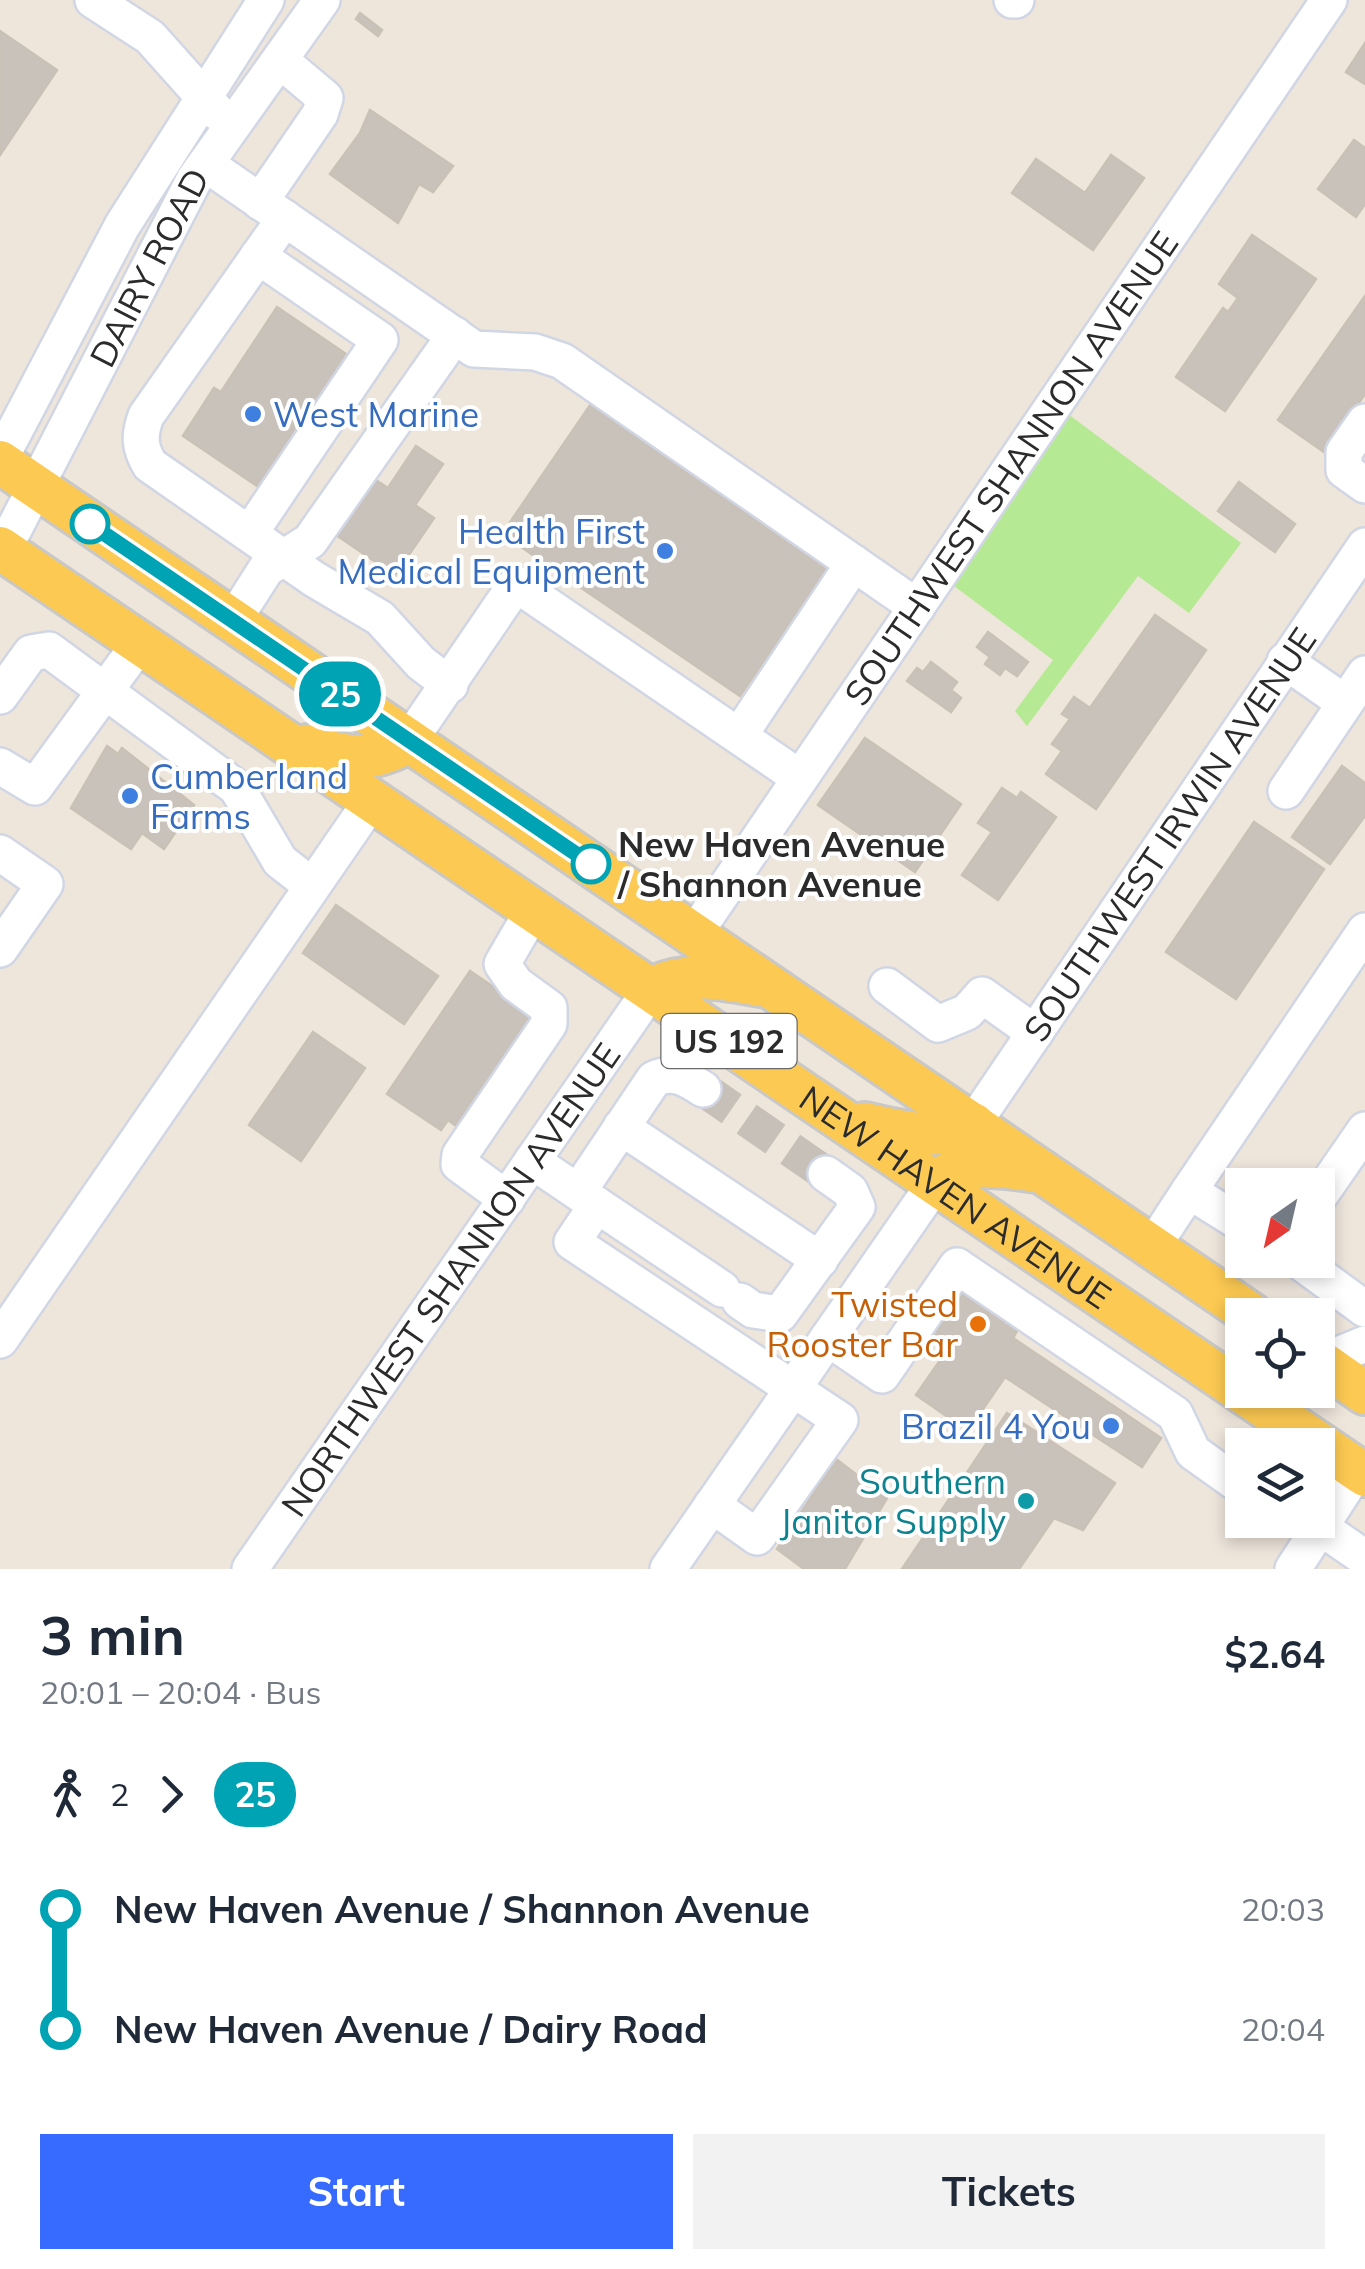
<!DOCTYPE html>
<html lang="en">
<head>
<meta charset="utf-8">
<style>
  :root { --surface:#fff; --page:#f2f2f3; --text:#1f2937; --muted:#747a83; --accent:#376aff }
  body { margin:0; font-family:Mulish,sans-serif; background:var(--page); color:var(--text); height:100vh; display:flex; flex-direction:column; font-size:38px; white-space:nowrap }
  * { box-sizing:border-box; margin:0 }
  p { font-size:32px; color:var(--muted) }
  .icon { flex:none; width:55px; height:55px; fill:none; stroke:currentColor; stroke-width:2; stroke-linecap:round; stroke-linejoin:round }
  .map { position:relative; height:1569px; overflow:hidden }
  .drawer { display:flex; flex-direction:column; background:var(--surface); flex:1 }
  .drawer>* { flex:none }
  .badge { padding:0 20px; border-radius:32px; font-size:35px; line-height:65px }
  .needle { width:65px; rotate:214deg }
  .tools { position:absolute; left:1225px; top:1168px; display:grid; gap:20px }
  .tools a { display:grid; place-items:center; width:110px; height:110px; border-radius:0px; background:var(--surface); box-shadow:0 5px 15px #0003; font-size:50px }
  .map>.badge { position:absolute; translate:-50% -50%; box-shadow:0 0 0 5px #fff }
  .legs { display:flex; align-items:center; gap:15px; height:110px; padding:0 40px; font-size:32px }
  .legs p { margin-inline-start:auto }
  .summary { display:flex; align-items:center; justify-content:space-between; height:170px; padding:0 40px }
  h1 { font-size:55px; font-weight:700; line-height:75px }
  .action { display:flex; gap:20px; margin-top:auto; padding:20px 40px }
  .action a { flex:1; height:115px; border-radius:0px; background:var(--accent); color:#fff; font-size:40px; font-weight:700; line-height:115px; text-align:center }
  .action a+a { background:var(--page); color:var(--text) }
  ul { padding:0 40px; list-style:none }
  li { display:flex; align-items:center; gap:35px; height:120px; font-size:38px }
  li i { display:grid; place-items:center; width:15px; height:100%; margin:0 12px; background:currentColor }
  li i::after { content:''; width:25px; height:25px; margin:-12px; border:8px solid; border-radius:50%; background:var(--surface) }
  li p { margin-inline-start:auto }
  li:first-child i { background:linear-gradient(#0000 50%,currentColor 0) }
  li:last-child i { background:linear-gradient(currentColor 50%,#0000 0) }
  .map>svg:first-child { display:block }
  .green { fill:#b6e993 }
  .building { fill:#c9c2bb; stroke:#c9c1b5; stroke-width:2.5 }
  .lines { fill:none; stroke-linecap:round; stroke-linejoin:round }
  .minor-tunnel { stroke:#c7c0b8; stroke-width:35; stroke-dasharray:35 18; stroke-linecap:butt }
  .minor-casing { stroke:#d1d6e5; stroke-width:40 }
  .major-casing { stroke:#c8c8c8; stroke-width:48 }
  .minor { stroke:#fff; stroke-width:35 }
  .major { stroke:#fcc952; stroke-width:42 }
  .line-1-casing { stroke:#fff; stroke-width:22 }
  .line-1 { stroke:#00a3b4; stroke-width:15 }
  .shop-dot { fill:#3f7fe0; stroke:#fff; stroke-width:4 }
  .stop-1-dot { fill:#fff; stroke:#00a3b4; stroke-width:5 }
  .food-dot { fill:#e8710a; stroke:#fff; stroke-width:4 }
  .culture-dot { fill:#0f9aa8; stroke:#fff; stroke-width:4 }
  .labels { text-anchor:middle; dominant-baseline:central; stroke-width:8; stroke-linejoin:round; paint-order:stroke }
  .shield { fill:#fff; stroke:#6b6b6b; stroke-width:2.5 }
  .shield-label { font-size:32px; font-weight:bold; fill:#2b2b2b }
  .street-label { font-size:35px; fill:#2b2b2b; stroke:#fff }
  .shop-label { font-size:35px; fill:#366cbe; stroke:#fff; text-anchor:start }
  .stop-label { font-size:35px; font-weight:bold; fill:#2b2b2b; stroke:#fff; text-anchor:start }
  .food-label { font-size:35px; fill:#c56008; stroke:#fff; text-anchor:end }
  .culture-label { font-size:35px; fill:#0d838f; stroke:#fff; text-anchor:end }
</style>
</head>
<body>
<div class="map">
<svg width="1365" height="1569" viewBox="0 0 1365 1569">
  <rect width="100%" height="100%" fill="#eee5db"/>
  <!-- green -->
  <path class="green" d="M1064 411 1241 543 1189 613 1138 576 1027 726 1015 711 1053 660 942 577Z"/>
  <!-- building -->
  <g class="building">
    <path d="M360 13 382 30 378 36 356 19Z"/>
    <path d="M0 31 57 70 0 155Z"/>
    <path d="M1365 43V84L1346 72Z"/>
    <path d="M370 110 453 166 433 192 419 184 398 223 330 174 360 133Z"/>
    <path d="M1354 140 1365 148V204L1356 217 1318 189Z"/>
    <path d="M1111 155 1144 178 1093 250 1012 193 1036 159 1085 193Z"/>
    <path d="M1252 235 1316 279 1225 411 1176 377 1223 308 1228 312 1238 298 1219 284Z"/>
    <path d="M1365 296V394L1324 452 1278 420Z"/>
    <path d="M277 307 349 356 260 488 183 436 214 388 221 392Z"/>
    <path d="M595 398 731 490 725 498 827 568 740 696 502 534Z"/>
    <path d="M416 446 443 464 415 505 434 518 395 575 336 535 374 479 388 488Z"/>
    <path d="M1239 482 1295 524 1275 552 1218 511Z"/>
    <path d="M1155 615 1206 650 1096 809 1046 774 1062 751 1052 744 1070 719 1062 714 1074 697 1090 708Z"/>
    <path d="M988 632 1028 662 1017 676 1005 668 1000 675 985 664 990 657 977 647Z"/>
    <path d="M931 662 957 682 951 690 961 698 951 712 907 681 917 668 923 672Z"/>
    <path d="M865 738 961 804 915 872 818 805Z"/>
    <path d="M107 746 118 754 122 748 194 805 164 849 142 833 131 849 71 808Z"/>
    <path d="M1342 766 1365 783V816L1330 864 1292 837Z"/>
    <path d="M1002 788 1017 798 1021 792 1056 817 998 900 962 875 992 832 978 823Z"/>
    <path d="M1254 822 1324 869 1236 999 1166 952Z"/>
    <path d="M336 905 438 976 404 1024 303 953Z"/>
    <path d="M470 971 535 1015 459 1128 448 1120 441 1130 387 1094Z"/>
    <path d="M313 1032 365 1068 301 1161 249 1125Z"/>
    <path d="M971 1283 1024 1319 1013 1338 1161 1438 1142 1467 1005 1377 968 1431 916 1395 950 1346 933 1335Z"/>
    <path d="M1007 1413 1115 1483 1083 1530 1054 1518 1019 1569H902Z"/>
    <path d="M836 1459 887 1498 845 1569H804L777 1549Z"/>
  </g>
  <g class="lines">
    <!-- minor-tunnel -->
    <path class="minor-tunnel" d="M703 1089 826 1174"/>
    <defs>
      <g id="minor">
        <path d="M93 0 150 37 217 112"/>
        <path d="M1012 0H1016"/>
        <path d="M206 164 474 349 535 352 562 361 917 607"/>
        <path d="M260 202 320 114 325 98 281 61"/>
        <path d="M285 218 146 416C139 435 139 447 150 465L314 579 380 618 421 663 450 685"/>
        <path d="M1365 422 1344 452V470L1365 485"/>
        <path d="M0 459 122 226 266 0"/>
        <path d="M250 533 380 340 258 256"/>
        <path id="s1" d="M0 548 13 531 194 180 322 0"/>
        <path d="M233 621 266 569 310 541 455 335"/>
        <path d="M1285 661 1345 703"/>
        <path d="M0 696 31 653 49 650 237 788 280 861 312 886"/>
        <path d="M739 736 854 563"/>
        <path d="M409 741 516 584 800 778"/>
        <path d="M0 766 35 787 140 643"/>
        <path d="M1286 791 1365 674"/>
        <path d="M0 853 45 884 0 949"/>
        <path id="s2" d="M695 933 1329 0"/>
        <path d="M887 986 938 1024 967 1012 982 995 1035 1033"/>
        <path id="s3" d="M973 1124 1365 546"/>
        <path d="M621 1127 820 1260"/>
        <path d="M532 1161 597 1205 572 1242 840 1420 757 1537 712 1505"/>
        <path d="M1189 1191 1365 931"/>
        <path d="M578 1192 654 1079C673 1070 686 1078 703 1089"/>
        <path d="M1318 1198 1365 1130"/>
        <path d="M507 1199 459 1164 460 1155 549 1024V1008L516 984 502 964 534 909"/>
        <path d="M597 1205 722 1289"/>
        <path d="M1153 1246 1189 1191 1242 1224"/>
        <path d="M1298 1260 1365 1309"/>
        <path d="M740 1301 753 1310 780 1314 857 1207 850 1191 826 1174"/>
        <path d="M828 1338 882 1375 957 1266 1175 1414 1193 1452 1242 1487"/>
        <path d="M0 1340 372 800"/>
        <path d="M1321 1362 1365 1344"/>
        <path d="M1301 1521 1320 1527 1365 1558"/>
        <path id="s4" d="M250 1569 652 988"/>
        <path d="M668 1569 936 1182"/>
        <path d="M1293 1569 1357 1470"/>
      </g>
      <g id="major">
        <path d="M0 462 1252 1315"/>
        <path id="s5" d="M0 548 1365 1475"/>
        <path d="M307 746C350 758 369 764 409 741"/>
        <path d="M652 988C691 972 719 977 760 985"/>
        <path d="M865 1124C906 1134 933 1140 973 1124"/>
        <path d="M936 1182C968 1157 1001 1167 1039 1171"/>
        <path d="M1318 1360 1365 1393"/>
      </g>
    </defs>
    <!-- minor casing -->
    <use href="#minor" class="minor-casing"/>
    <!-- major casing -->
    <use href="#major" class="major-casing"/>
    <!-- minor -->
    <use href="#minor" class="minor"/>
    <!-- major -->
    <use href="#major" class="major"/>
  </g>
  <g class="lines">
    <defs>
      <path id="line-1" d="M90 524 591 864"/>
    </defs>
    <!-- line-1 casing -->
    <use href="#line-1" class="line-1-casing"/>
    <!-- line-1 -->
    <use href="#line-1" class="line-1"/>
  </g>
  <!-- markers -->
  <g class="shop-dot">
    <circle cx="253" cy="414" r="10"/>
    <circle cx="665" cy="551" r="10"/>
    <circle cx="130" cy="796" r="10"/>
    <circle cx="1111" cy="1426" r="10"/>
  </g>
  <g class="stop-1-dot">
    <circle cx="90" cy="524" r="18"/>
    <circle cx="591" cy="864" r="18"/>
  </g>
  <circle class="food-dot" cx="978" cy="1324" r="10"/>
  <circle class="culture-dot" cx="1026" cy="1501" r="10"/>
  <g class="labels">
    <!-- shield labels -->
    <rect class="shield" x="661.5" y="1014" width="135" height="54" rx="8"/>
    <g class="shield-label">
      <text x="729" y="1041">US 192</text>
    </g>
    <!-- street labels -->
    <g class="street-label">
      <text stroke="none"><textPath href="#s1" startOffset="318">DAIRY ROAD</textPath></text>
      <text stroke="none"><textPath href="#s2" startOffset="562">SOUTHWEST SHANNON AVENUE</textPath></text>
      <text stroke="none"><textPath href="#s3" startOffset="350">SOUTHWEST IRWIN AVENUE</textPath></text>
      <text stroke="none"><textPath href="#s5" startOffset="1155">NEW HAVEN AVENUE</textPath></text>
      <text stroke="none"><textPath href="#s4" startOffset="352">NORTHWEST SHANNON AVENUE</textPath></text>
    </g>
    <!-- shop labels -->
    <g class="shop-label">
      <text x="273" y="414">West Marine</text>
      <text x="645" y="531" text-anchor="end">Health First<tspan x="645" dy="40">Medical Equipment</tspan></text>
      <text x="150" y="776">Cumberland<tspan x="150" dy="40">Farms</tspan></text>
      <text x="1091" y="1426" text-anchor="end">Brazil 4 You</text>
    </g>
    <!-- stop labels -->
    <g class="stop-label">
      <text x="618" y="844">New Haven Avenue<tspan x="618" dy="40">/ Shannon Avenue</tspan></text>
    </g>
    <!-- food labels -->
    <g class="food-label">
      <text x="958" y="1304">Twisted<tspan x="958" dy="40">Rooster Bar</tspan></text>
    </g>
    <!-- culture labels -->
    <g class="culture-label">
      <text x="1006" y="1481">Southern<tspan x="1006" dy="40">Janitor Supply</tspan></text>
    </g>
  </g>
</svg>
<div class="tools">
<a><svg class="needle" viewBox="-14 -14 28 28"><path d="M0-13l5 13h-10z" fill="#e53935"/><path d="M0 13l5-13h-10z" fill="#747a83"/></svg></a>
<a><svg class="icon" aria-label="locate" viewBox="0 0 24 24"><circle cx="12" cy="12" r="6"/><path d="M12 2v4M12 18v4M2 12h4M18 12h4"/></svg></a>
<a><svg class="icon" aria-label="layers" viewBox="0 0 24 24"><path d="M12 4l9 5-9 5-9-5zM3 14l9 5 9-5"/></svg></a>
</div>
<b class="badge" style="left:340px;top:694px;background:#00a3b4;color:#fff">25</b>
</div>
<section class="drawer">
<div class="summary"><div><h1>3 min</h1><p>20:01 – 20:04 · Bus</p></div><b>$2.64</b></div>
<div class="legs"><svg class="icon" aria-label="walk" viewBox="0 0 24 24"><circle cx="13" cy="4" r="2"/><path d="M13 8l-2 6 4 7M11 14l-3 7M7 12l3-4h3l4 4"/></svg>2<svg class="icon" aria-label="forward" viewBox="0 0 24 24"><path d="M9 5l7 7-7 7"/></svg><b class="badge" style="background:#00a3b4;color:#fff">25</b></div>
<ul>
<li><i style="color:#00a3b4"></i><b>New Haven Avenue / Shannon Avenue</b><p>20:03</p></li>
<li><i style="color:#00a3b4"></i><b>New Haven Avenue / Dairy Road</b><p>20:04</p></li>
</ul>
<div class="action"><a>Start</a><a>Tickets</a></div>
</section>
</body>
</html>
